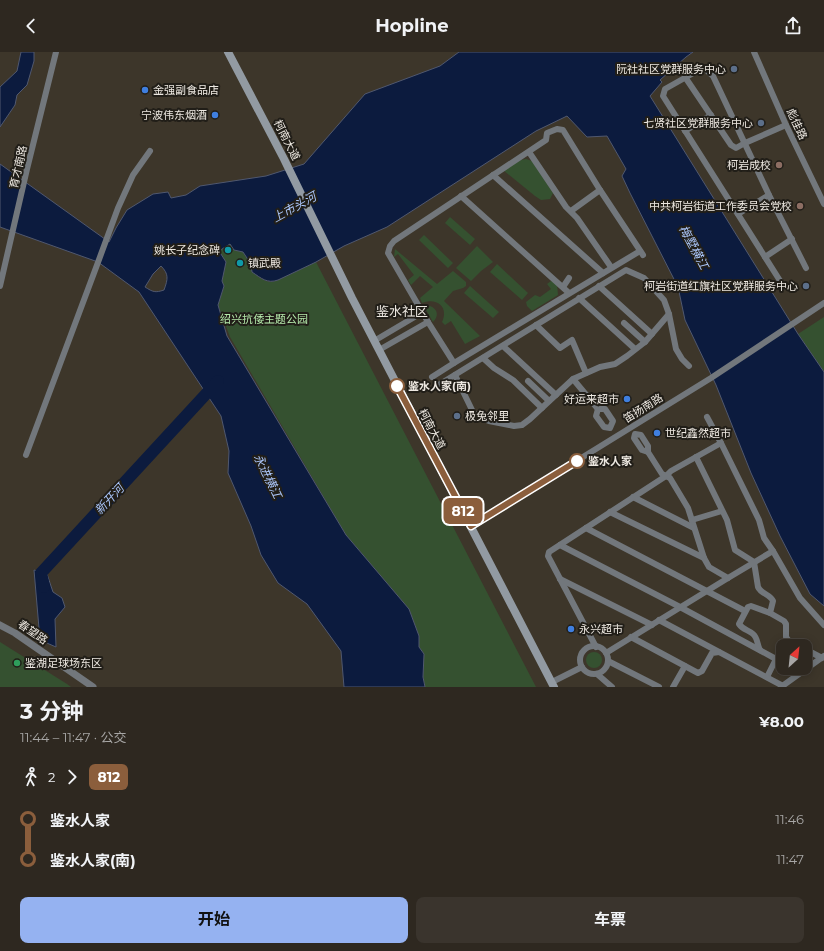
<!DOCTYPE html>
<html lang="zh">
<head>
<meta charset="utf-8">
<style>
  :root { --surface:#2e2820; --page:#3a342d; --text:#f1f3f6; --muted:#a7a6a5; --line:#49443e; --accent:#95b2f1 }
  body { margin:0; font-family:Montserrat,"Noto Sans SC",sans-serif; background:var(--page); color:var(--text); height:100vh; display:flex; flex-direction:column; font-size:15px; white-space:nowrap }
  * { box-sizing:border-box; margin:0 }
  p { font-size:13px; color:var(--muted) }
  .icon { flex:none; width:22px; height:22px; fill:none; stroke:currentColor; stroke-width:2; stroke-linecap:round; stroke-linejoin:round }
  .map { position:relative; height:635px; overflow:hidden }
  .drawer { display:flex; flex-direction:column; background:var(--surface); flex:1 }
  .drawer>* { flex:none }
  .badge { padding:0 8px; border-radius:6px; font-size:14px; line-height:26px }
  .needle { width:26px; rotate:27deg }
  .tools { position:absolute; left:776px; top:587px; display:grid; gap:8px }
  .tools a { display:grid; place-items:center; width:36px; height:36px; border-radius:8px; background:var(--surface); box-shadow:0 2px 10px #0003,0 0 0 1px var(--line); font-size:20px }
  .map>.badge { position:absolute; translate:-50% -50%; box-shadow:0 0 0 2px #fff }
  .legs { display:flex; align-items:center; gap:6px; height:44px; padding:0 20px; font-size:13px }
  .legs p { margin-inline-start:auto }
  .head { display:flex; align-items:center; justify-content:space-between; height:68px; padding:0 20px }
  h1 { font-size:22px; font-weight:700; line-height:30px }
  .action { display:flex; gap:8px; margin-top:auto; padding:8px 20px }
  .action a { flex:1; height:46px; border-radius:8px; background:var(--accent); color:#111; font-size:16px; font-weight:700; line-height:46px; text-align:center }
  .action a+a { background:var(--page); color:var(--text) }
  ul { padding:0 20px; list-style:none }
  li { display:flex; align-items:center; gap:14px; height:40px; font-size:15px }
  li i { display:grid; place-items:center; width:6px; height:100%; margin:0 5px; background:currentColor }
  li i::after { content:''; width:10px; height:10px; margin:-5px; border:3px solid; border-radius:50%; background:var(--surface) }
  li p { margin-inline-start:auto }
  li:first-child i { background:linear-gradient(#0000 50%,currentColor 0) }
  li:last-child i { background:linear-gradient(currentColor 50%,#0000 0) }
  header { display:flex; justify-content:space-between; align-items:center; height:52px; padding:0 20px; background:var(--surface); font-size:18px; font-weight:700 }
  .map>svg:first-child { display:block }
  .green { fill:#355130 }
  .water { fill:#0c1b3e; stroke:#50586f; fill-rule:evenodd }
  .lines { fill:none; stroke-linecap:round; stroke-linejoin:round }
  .river { stroke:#0c1b3e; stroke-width:12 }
  .minor { stroke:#72777c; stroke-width:6 }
  .tertiary { stroke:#72777c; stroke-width:7 }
  .secondary { stroke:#929aa2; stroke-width:8 }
  .line-1-casing { stroke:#fff; stroke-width:9 }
  .line-1 { stroke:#8b5e3c; stroke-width:6 }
  .service-dot { fill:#5c6f8a; stroke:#211e18; stroke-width:1.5 }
  .shop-dot { fill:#3f7fe0; stroke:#211e18; stroke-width:1.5 }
  .education-dot { fill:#8d6e63; stroke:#211e18; stroke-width:1.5 }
  .culture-dot { fill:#0f9aa8; stroke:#211e18; stroke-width:1.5 }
  .stop-1-dot { fill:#fff; stroke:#8b5e3c; stroke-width:2 }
  .leisure-dot { fill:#2e9e5b; stroke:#211e18; stroke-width:1.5 }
  .labels { text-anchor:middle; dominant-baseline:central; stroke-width:4; stroke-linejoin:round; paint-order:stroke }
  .poi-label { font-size:11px; fill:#ede8e1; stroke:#211e18; text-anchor:end }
  .street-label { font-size:11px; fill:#ede8e1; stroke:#211e18 }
  .park-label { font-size:11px; fill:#b5e9ab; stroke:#211e18 }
  .stop-label { font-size:11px; font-weight:bold; fill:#ede8e1; stroke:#211e18; text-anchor:start }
  .water-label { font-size:12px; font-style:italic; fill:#aac5f9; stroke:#211e18 }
  .quarter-label { font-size:13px; fill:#ede8e1; stroke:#211e18 }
</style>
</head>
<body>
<header><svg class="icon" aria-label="back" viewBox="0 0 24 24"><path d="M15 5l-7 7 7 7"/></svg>Hopline<svg class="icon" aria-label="share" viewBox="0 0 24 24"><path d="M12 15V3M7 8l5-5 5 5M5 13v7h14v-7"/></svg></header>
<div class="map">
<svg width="824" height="635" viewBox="0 0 824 635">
  <rect width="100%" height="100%" fill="#3d362a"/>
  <!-- green -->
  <g class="green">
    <path d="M526 107 532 109 553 141 550 147 541 148 535 144 503 118 521 108Z"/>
    <path d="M450 165 475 187 470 193 445 171Z"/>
    <path d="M424 183 453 211 448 216 419 188Z"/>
    <path d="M230 192 234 198 243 200 259 225C266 230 271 231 278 228L316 210 536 635H425L423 625 424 602 419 595V584L409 557 346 483 230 285 218 253 224 235 222 229 226 210 219 199Z"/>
    <path d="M477 194 493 210 481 219 471 229 456 216Z"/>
    <path d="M395 197 437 232 453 219 466 230V234L463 236 453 239 444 249 480 284 465 292 451 269 445 273 442 270C449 255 437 245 422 251L420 246 433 235 420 224 411 233 408 228 414 223 398 202 394 205Z"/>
    <path d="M497 212 528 241 522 248 490 220Z"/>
    <path d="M551 229 557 232 558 243 532 259 527 254 526 250 535 243 540 245 551 237 547 232Z"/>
    <path d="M470 234 499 260 493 266 464 241Z"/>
    <path d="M430 254C438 257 439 264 433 270L425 256Z"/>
    <path d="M824 265V320L798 282Z"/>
    <path d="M0 590 67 632 71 635H0Z"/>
    <circle cx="594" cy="608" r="8"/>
  </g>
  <!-- water -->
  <g class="water">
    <path d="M21 0H34V9L27 33 17 43 15 53 0 75V35L17 19Z"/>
    <path d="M459 0H693L686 5 660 28 662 30 650 44 798 282 824 320V554L810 542 780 484 751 421 716 333 685 268 678 235 630 141 622 124 626 117 607 84 587 85 567 64 536 79 387 175 344 194 316 210 278 228C267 232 261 226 252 220L251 212 243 200 234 198 230 192 219 199 226 210 222 229 224 234 218 253 227 284 346 483 409 557 419 584V595L424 602 423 625 425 635H344L341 599 307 552 278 531 261 503 251 474 228 421 229 399 221 364 139 240 98 210 0 175V112L109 190 116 176 127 158 153 142 168 140 171 146 186 143 200 134 266 124 304 112 365 42 440 14ZM161 214C169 222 168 227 164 238 155 241 153 240 145 235L153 222Z"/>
    <path d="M34 518 47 522 53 540 62 546 65 555 55 567 56 595 40 588Z"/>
  </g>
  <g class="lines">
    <!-- river -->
    <path class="river" d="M44 535 41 521 218 329"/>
    <!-- minor -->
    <g class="minor">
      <path d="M754 0 786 73 824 152"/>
      <path d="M685 25 731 93 736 96 745 91 786 73"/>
      <path d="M685 79 711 63"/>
      <path d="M529 100 566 155 577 166 611 215"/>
      <path d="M493 123 603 221"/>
      <path d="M461 144 569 241"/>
      <path d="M571 159 600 138"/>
      <path d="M738 162 769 143"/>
      <path d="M765 205 792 187"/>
      <path d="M0 234 27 117 56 0"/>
      <path d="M599 234 652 282"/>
      <path d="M563 235 569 226"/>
      <path d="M784 235 663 44 665 37 697 19 705 17 713 24 769 143 806 216"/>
      <path d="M579 246 635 297"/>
      <path d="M624 271 645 290"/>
      <path d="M536 273 560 296 572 288 586 321"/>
      <path d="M374 289 423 260"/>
      <path d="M503 294 556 343"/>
      <path d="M379 298 428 270"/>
      <path d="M483 306 494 316 513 328 542 356"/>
      <path d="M454 311 428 270 388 201 390 194 394 189 546 88 547 81 557 77 563 78 600 138 643 203"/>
      <path d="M455 323 473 360 480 366 489 369 514 374 522 373 530 367 573 327 600 315 615 312 627 304 645 290 669 262"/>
      <path d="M432 325 454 311 640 199"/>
      <path d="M573 327 598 357"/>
      <path d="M528 329 549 349"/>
      <path d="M440 332 626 218 644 226 664 248 669 262 676 297 682 307 689 314"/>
      <path d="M598 357H605L613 369 610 376 604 375 596 364Z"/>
      <path d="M707 365 721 391 759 468 764 486 773 499 800 546 824 573"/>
      <path d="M635 382 641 383 648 394V400L642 398 634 386Z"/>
      <path d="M648 400 662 422 670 426 688 456 704 506 709 515 728 526"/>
      <path d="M26 403 97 213 118 156 133 123 150 99"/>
      <path d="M696 405 727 468 735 498 754 510 758 535C761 542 770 542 773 549L770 561 784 569 786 572V585L789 589 799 594"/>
      <path d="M633 445 694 476"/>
      <path d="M610 460 704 506"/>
      <path d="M692 468 722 459"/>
      <path d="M471 474 711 326 824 251"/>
      <path d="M586 476 745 559"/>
      <path d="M560 493 680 555 776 607 767 625"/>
      <path d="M560 527 652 573"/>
      <path d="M659 568 783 634"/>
      <path d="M631 585 698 621 702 619 712 601 719 600"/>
      <circle cx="594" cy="608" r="14"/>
      <path d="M596 595 548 504 549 500 666 424 671 419 721 391"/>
      <path d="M805 597 822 606"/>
      <path d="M760 598C757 593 758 586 753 582 749 578 743 578 739 572L748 555 751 554 770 561"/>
      <path d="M606 601 728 526 773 499"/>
      <path d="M608 609 659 635"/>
      <path d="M597 622 612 635"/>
      <path d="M552 630 582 615"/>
      <path d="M673 635 685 614"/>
      <path d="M781 635 824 604"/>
    </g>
    <!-- tertiary -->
    <path class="tertiary" d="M0 573 15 581 93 635"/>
    <!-- secondary -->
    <path class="secondary" d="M228 0 284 107 352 246 554 635"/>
  </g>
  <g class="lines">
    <defs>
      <path id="line-1" d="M397 334 471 474 577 409"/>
    </defs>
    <!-- line-1 casing -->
    <use href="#line-1" class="line-1-casing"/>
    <!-- line-1 -->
    <use href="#line-1" class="line-1"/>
  </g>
  <!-- markers -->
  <g class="service-dot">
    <circle cx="734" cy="17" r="4"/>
    <circle cx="761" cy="71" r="4"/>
    <circle cx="806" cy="234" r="4"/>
    <circle cx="457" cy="364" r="4"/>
  </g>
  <g class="shop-dot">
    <circle cx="145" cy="38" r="4"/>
    <circle cx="215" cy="63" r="4"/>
    <circle cx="627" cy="347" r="4"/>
    <circle cx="657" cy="381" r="4"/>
    <circle cx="571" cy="577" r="4"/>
  </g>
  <g class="education-dot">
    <circle cx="779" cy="113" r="4"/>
    <circle cx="800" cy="154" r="4"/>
  </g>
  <g class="culture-dot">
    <circle cx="228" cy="198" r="4"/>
    <circle cx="240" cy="211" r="4"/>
  </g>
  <g class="stop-1-dot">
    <circle cx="397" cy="334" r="7"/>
    <circle cx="577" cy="409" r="7"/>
  </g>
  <circle class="leisure-dot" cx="17" cy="611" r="4"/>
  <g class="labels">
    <!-- poi labels -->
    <g class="poi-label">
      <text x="726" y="17">阮社社区党群服务中心</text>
      <text x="153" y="38" text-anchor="start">金强副食品店</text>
      <text x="207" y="63">宁波伟东烟酒</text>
      <text x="753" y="71">七贤社区党群服务中心</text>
      <text x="771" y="113">柯岩成校</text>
      <text x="792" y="154">中共柯岩街道工作委员会党校</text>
      <text x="220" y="198">姚长子纪念碑</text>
      <text x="248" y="211" text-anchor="start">镇武殿</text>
      <text x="798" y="234">柯岩街道红旗社区党群服务中心</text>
      <text x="619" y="347">好运来超市</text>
      <text x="465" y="364" text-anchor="start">极兔邻里</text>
      <text x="665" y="381" text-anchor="start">世纪鑫然超市</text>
      <text x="579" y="577" text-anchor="start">永兴超市</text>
      <text x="25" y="611" text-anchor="start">鉴湖足球场东区</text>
    </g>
    <!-- street labels -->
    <g class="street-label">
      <text transform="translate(797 72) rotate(65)">彪佳路</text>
      <text transform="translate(287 88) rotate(63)">柯南大道</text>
      <text transform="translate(18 115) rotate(-77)">育才南路</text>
      <text transform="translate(643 356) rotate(-32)">笛扬南路</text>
      <text transform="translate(432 377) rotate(62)">柯南大道</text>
      <text transform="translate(33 580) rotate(34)">春望路</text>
    </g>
    <!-- park labels -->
    <g class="park-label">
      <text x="264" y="267">绍兴抗倭主题公园</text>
    </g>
    <!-- stop labels -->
    <g class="stop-label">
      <text x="408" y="334">鉴水人家(南)</text>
      <text x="588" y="409">鉴水人家</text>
    </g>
    <!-- water labels -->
    <g class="water-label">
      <text transform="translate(294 155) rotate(-29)">上市头河</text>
      <text transform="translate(694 195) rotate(62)">梅墅横江</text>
      <text transform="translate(268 424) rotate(64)">永进横江</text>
      <text transform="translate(109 447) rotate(-47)">新开河</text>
    </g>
    <!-- quarter labels -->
    <g class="quarter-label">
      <text x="402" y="259">鉴水社区</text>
    </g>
  </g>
</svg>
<div class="tools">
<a><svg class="needle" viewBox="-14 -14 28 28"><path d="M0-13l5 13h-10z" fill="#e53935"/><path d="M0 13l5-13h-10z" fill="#a7a6a5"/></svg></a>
</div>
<b class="badge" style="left:463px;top:459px;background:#8b5e3c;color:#fff">812</b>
</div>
<section class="drawer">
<div class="head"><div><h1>3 分钟</h1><p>11:44 – 11:47 · 公交</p></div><b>¥8.00</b></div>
<div class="legs"><svg class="icon" aria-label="walk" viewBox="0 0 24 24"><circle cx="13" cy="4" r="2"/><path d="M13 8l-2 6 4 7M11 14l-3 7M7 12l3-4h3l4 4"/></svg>2<svg class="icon" aria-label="forward" viewBox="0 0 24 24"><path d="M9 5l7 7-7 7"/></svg><b class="badge" style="background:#8b5e3c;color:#fff">812</b></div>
<ul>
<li><i style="color:#8b5e3c"></i><b>鉴水人家</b><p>11:46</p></li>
<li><i style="color:#8b5e3c"></i><b>鉴水人家(南)</b><p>11:47</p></li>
</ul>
<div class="action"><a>开始</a><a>车票</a></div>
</section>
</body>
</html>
